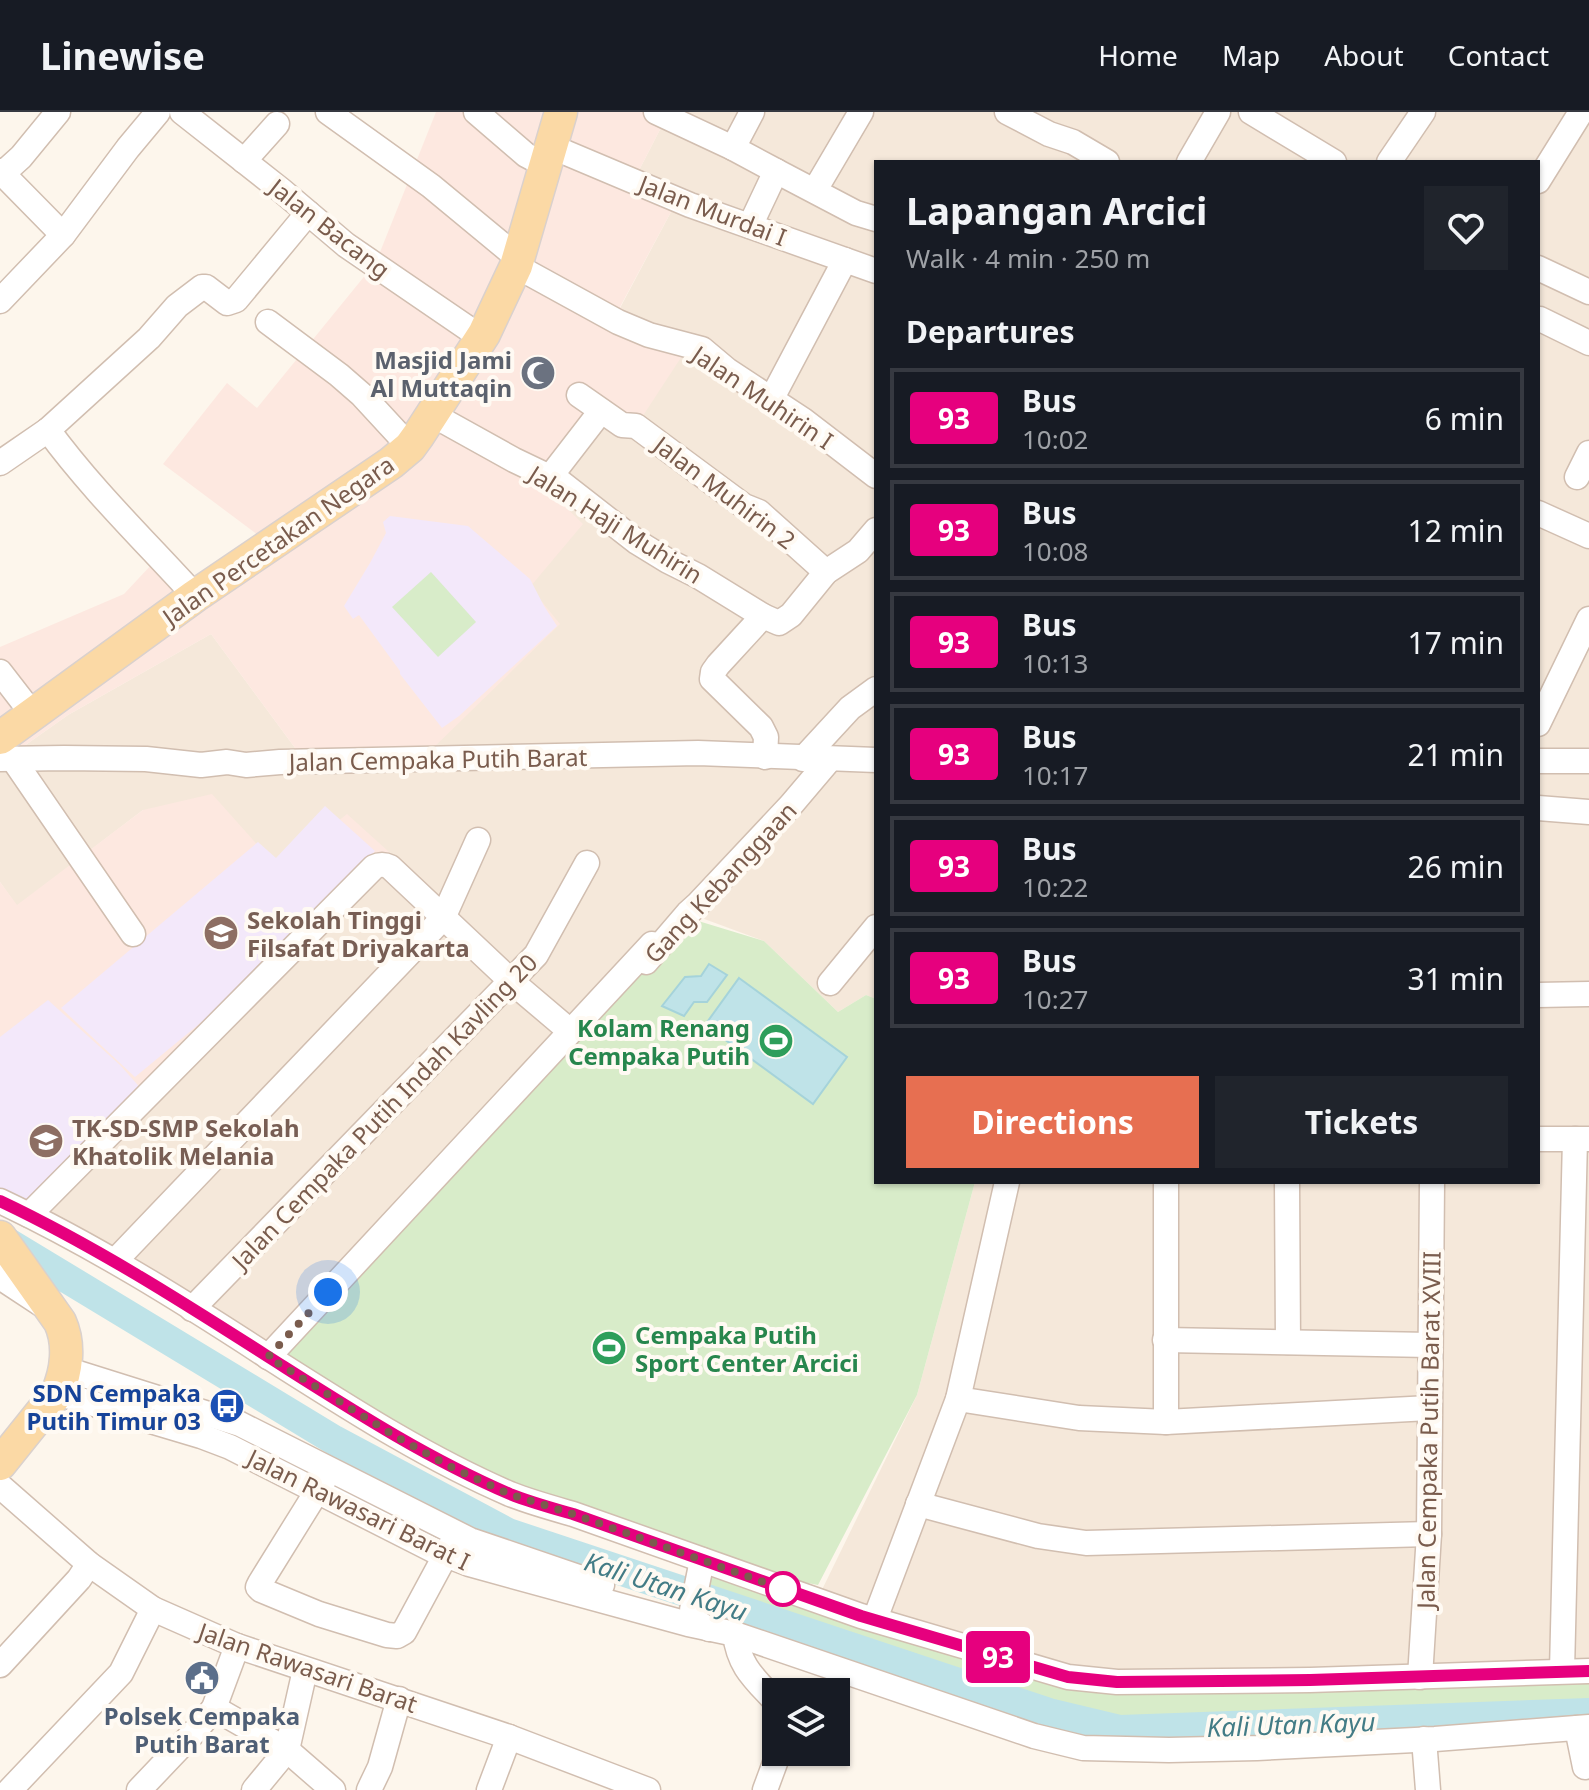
<!DOCTYPE html>
<html lang="en">
<head>
<meta charset="utf-8">
<style>
  :root { --surface:#171b24; --page:#20242c; --text:#f1f3f6; --muted:#9ea1a6; --line:#363941; --accent:#e76f51 }
  body { margin:0; font-family:"Noto Sans",sans-serif; background:var(--page); color:var(--text); height:100vh; display:flex; flex-direction:column; font-size:30px; white-space:nowrap }
  * { box-sizing:border-box; margin:0 }
  p { font-size:26px; color:var(--muted) }
  .icon { flex:none; width:44px; height:44px; fill:none; stroke:currentColor; stroke-width:2; stroke-linecap:round; stroke-linejoin:round }
  .map { position:relative; flex:1; overflow:hidden }
  .side { position:absolute; left:874px; top:48px; width:666px; height:1024px; display:flex; flex-direction:column; background:var(--surface); border-radius:0px; box-shadow:0 2px 6px #0004 }
  .side>* { flex:none }
  .badge { padding:0 16px; border-radius:6px; font-size:28px; line-height:52px }
  .buttons { position:absolute; left:762px; top:1566px; display:grid; gap:16px }
  .buttons a { display:grid; place-items:center; width:88px; height:88px; border-radius:0px; background:var(--surface); box-shadow:0 2px 6px #0004; font-size:40px }
  .you { position:absolute; width:40px; height:40px; margin:-20px; border:6px solid #fff; border-radius:50%; background:#1a73e8; box-shadow:0 0 0 12px #1a73e833 }
  .map>.badge { position:absolute; translate:-50% -50%; box-shadow:0 0 0 4px #fff }
  h2 { padding:0 32px; font-size:30px; line-height:72px }
  .round { display:grid; place-items:center; flex:none; width:84px; height:84px; border-radius:0px; background:var(--page) }
  .headline { display:flex; align-items:center; justify-content:space-between; height:136px; padding:0 32px }
  h1 { font-size:38px; font-weight:700; line-height:60px }
  .button { display:flex; gap:16px; margin-top:auto; padding:16px 32px }
  .button a { flex:1; height:92px; border-radius:0px; background:var(--accent); color:#fff; font-size:32px; font-weight:700; line-height:92px; text-align:center }
  .button a+a { background:var(--page); color:var(--text) }
  ul { padding:0; list-style:none }
  li { display:flex; align-items:center; gap:24px; height:100px; margin:0 16px 12px; padding:0 16px; border:4px solid var(--line); border-radius:0px }
  li div { flex:1 }
  li b { display:block; font-size:30px }
  li em { font-style:normal }
  li .badge { min-width:88px; font-weight:700; text-align:center }
  header { display:flex; align-items:center; gap:48px; box-sizing:border-box; height:112px; padding:0 40px; background:var(--surface); border-bottom:2px solid var(--line) }
  header strong { font-size:38px }
  nav { display:flex; gap:44px; margin-inline-start:auto; font-size:28px }
  .map>svg:first-child { display:block }
  .residential { fill:#f5e8da }
  .commercial { fill:#fde8e0 }
  .education { fill:#f3e8fa }
  .green { fill:#d8ecc9 }
  .water { fill:#bfe3e8; stroke:#a5d3da; stroke-width:2 }
  .lines { fill:none; stroke-linecap:round; stroke-linejoin:round }
  .river { stroke:#bfe3e8; stroke-width:30 }
  .minor-casing { stroke:#d1beb0; stroke-width:27 }
  .major-casing { stroke:#dad1cd; stroke-width:35 }
  .minor { stroke:#fff; stroke-width:24 }
  .major { stroke:#fbd9a5; stroke-width:32 }
  .line-casing { stroke:#fff; stroke-width:18 }
  .line { stroke:#e6007e; stroke-width:12 }
  .walk { stroke:#7a5c4d; stroke-width:8; stroke-dasharray:0 14.4 }
  .stop-dot { fill:#fff; stroke:#e6007e; stroke-width:4 }
  .labels { text-anchor:middle; dominant-baseline:central; stroke-width:8; stroke-linejoin:round; paint-order:stroke }
  .street-label { font-size:24px; fill:#7a5c4d; stroke:#fffaf3 }
  .worship-label { font-size:24px; font-weight:bold; fill:#5b616d; stroke:#fffaf3; text-anchor:end }
  .education-label { font-size:24px; font-weight:bold; fill:#785e54; stroke:#fffaf3; text-anchor:start }
  .leisure-label { font-size:24px; font-weight:bold; fill:#27864d; stroke:#fffaf3; text-anchor:end }
  .transit-label { font-size:24px; font-weight:bold; fill:#164399; stroke:#fffaf3; text-anchor:end }
  .service-label { font-size:24px; font-weight:bold; fill:#4e5e75; stroke:#fffaf3 }
  .water-label { font-size:26px; font-style:italic; fill:#437c86; stroke:#fffaf3 }
</style>
</head>
<body>
<header>
<strong>Linewise</strong>
<nav><a>Home</a><a>Map</a><a>About</a><a>Contact</a></nav>
</header>
<div class="map">
<svg width="1589" height="1678" viewBox="0 0 1589 1678">
  <rect width="100%" height="100%" fill="#fdf6ec"/>
  <!-- residential -->
  <path class="residential" d="M669 0H1589V1559L1117 1570 817 1488 917 1283 975 1070H1538V50H876V887L866 883 838 900 764 829 688 801 268 1245 29 1103 398 750 279 757 143 698 17 794 0 770V651L68 603 211 522 301 644 530 475 547 377 607 308 682 244 620 196 672 98 632 72Z"/>
  <!-- commercial -->
  <g class="commercial">
    <path d="M436 0H669L632 72 672 98 620 195 682 244 631 322 607 308 547 377 583 412 530 475 560 512 426 643 301 644 211 522 68 603 0 651V535L124 482 167 436 196 473 258 423 163 352 227 271 257 296 376 150Z"/>
    <path d="M212 682 279 757 347 702 399 749 29 1103 0 1089V770L17 793 143 698Z"/>
  </g>
  <!-- education -->
  <g class="education">
    <path d="M390 404 468 414 530 467 544 494 557 514 459 604 442 616 400 562V559L359 503 353 507 344 494 370 451 386 421 383 410Z"/>
    <path d="M325 694 375 739 204 908 135 965 61 896 258 730 276 746Z"/>
    <path d="M48 888 120 953 144 980 27 1090 0 1079V925Z"/>
  </g>
  <!-- green -->
  <g class="green">
    <path d="M431 460 476 510 438 545 392 495Z"/>
    <path d="M695 808 764 829 838 900 866 883 876 887V1070H975L917 1283 818 1473 778 1465 451 1349 277 1241 570 923Z"/>
    <path d="M702 1450 1050 1560 1589 1559V1619L1087 1633 696 1508Z"/>
  </g>
  <!-- water -->
  <g class="water">
    <path d="M709 852 727 863 707 890H694L684 904 662 894 685 865 701 864Z"/>
    <path d="M739 866 847 945 813 992 705 913Z"/>
  </g>
  <g class="lines">
    <!-- river -->
    <path class="river" d="M2 1127 334 1328 508 1421 1049 1601 1120 1618 1589 1601"/>
    <defs>
      <g id="minor">
        <path d="M182 0 281 78 346 133 482 226"/>
        <path d="M328 0 431 74 518 146"/>
        <path d="M476 0 526 43 545 53"/>
        <path d="M656 0 733 36"/>
        <path d="M1007 0 1049 22 1073 30 1107 50"/>
        <path d="M1251 0 1334 50"/>
        <path d="M550 34 690 93 876 159"/>
        <path d="M244 49 277 12"/>
        <path d="M1189 50 1218 0"/>
        <path d="M1389 50 1423 0"/>
        <path d="M0 59 63 123"/>
        <path d="M776 59 856 101 876 107"/>
        <path d="M0 64 21 45 58 0"/>
        <path d="M1538 69 1581 0"/>
        <path d="M815 78 861 0"/>
        <path d="M750 114 776 59 733 36 752 0"/>
        <path d="M516 154 618 210 649 223 702 237 727 258 803 308 876 364"/>
        <path d="M1538 156 1589 180"/>
        <path d="M0 189 63 123 128 36 158 0"/>
        <path d="M1540 207 1589 231"/>
        <path d="M268 210 339 263 362 283 410 335"/>
        <path d="M579 283 622 313 636 314 744 394 759 400 826 460"/>
        <path d="M772 286 845 148"/>
        <path d="M433 303 514 348 560 370 637 430 668 449 698 464 763 504 779 511 791 503 826 460 858 439 876 418"/>
        <path d="M48 318C92 378 145 429 195 484"/>
        <path d="M0 351 48 318 149 226 177 194 202 175H206L227 191 236 188 308 101"/>
        <path d="M550 365 601 299"/>
        <path d="M1577 365 1589 341"/>
        <path d="M1538 401 1589 424"/>
        <path d="M763 504 718 553 713 560 712 567 761 615 766 625 765 645"/>
        <path d="M0 560 24 591 31 604"/>
        <path d="M1538 612 1589 507"/>
        <path d="M0 647 64 646 146 647 201 653 227 650 246 653 280 650 698 641 876 648"/>
        <path d="M13 647 133 822"/>
        <path d="M803 647 850 596 876 577"/>
        <path d="M1538 649H1589"/>
        <path d="M1538 696 1589 700"/>
        <path d="M646 850 688 801 698 792 791 693 830 647"/>
        <path d="M830 871 876 815"/>
        <path d="M1538 883 1589 882"/>
        <path d="M1538 1027H1589"/>
        <path d="M1287 1070 1288 1230"/>
        <path d="M0 1089C93 1133 181 1188 267 1244 346 1294 424 1345 510 1382 530 1390 552 1396 573 1402L861 1504 1068 1565 1117 1570 1310 1568 1589 1559"/>
        <path d="M29 1103 374 755C380 752 384 752 390 755L511 869 570 919"/>
        <path d="M115 1149 443 806 478 728"/>
        <path d="M0 1165 41 1192"/>
        <path d="M192 1197 536 843 587 751"/>
        <path d="M1165 1228 1430 1233"/>
        <path d="M268 1245 652 832"/>
        <path d="M65 1257 240 1312 470 1428 602 1473"/>
        <path d="M57 1281 201 1324 230 1335 433 1438 469 1452 688 1512 735 1522 1034 1624 1083 1636 1169 1638 1257 1636 1435 1627 1589 1615"/>
        <path d="M958 1287 1079 1306 1166 1310 1429 1296"/>
        <path d="M1166 1310V1070"/>
        <path d="M324 1368 260 1471 258 1475 261 1478 319 1502 387 1523 397 1524 404 1520 452 1431"/>
        <path d="M0 1374 89 1452 153 1497 237 1534 509 1625 648 1678"/>
        <path d="M918 1392 1038 1424 1086 1431 1429 1422"/>
        <path d="M702 1448 692 1498 698 1511 709 1517"/>
        <path d="M875 1507 958 1287 1007 1070"/>
        <path d="M735 1522C739 1555 755 1567 776 1590"/>
        <path d="M0 1553 79 1467 89 1452"/>
        <path d="M1562 1559 1575 1027"/>
        <path d="M1420 1565 1429 1422 1432 1070"/>
        <path d="M214 1596 287 1638 333 1678"/>
        <path d="M1577 1616 1585 1655"/>
        <path d="M1424 1627 1428 1678"/>
        <path d="M10 1678 121 1561 153 1497"/>
        <path d="M139 1678 197 1617 214 1596 237 1534"/>
        <path d="M254 1678 287 1638 305 1558"/>
        <path d="M369 1678 380 1655 399 1587"/>
        <path d="M489 1678 509 1625"/>
        <path d="M765 1678 779 1640"/>
      </g>
      <g id="major">
        <path d="M0 626 195 484 391 351 410 335 418 324 484 222 516 154 561 0"/>
        <path d="M0 1125 60 1210C70 1232 67 1259 57 1281L0 1352"/>
      </g>
    </defs>
    <!-- minor casing -->
    <use href="#minor" class="minor-casing"/>
    <!-- major casing -->
    <use href="#major" class="major-casing"/>
    <!-- minor -->
    <use href="#minor" class="minor"/>
    <!-- major -->
    <use href="#major" class="major"/>
  </g>
  <g class="lines">
    <defs>
      <path id="line" d="M0 1089C93 1133 181 1189 267 1244 346 1294 424 1345 510 1382 530 1390 552 1396 573 1402L861 1504 1068 1565 1117 1570 1310 1568 1589 1559"/>
    </defs>
    <!-- line casing -->
    <use href="#line" class="line-casing"/>
    <!-- line -->
    <use href="#line" class="line"/>
    <!-- walk -->
    <path class="walk" d="M328 1180 268 1245 395 1324 449 1354 509 1382 573 1402 783 1477"/>
  </g>
  <!-- icons -->
  <defs>
    <symbol id="mosque-disc" viewBox="-11 -11 22 22"><circle r="9.5" fill="#6b7280" stroke="#fffaf3"/><path d="M3.5-4.9A6 6 0 1 0 3.5 4.9A5 5 0 1 1 3.5-4.9Z" fill="#fff"/></symbol>
    <symbol id="university-disc" viewBox="-11 -11 22 22"><circle r="9.5" fill="#8d6e63" stroke="#fffaf3"/><path d="M0-5L7-2L0 1L-7-2ZM-4 1L0 2.5L4 1V4Q0 6-4 4Z" fill="#fff"/></symbol>
    <symbol id="stadium-disc" viewBox="-11 -11 22 22"><circle r="9.5" fill="#2e9e5b" stroke="#fffaf3"/><path d="M0-5a6.5 5 0 1 0 0 10a6.5 5 0 1 0 0-10ZM-3.5-1.8h7v3.6h-7Z" fill="#fff"/></symbol>
    <symbol id="school-disc" viewBox="-11 -11 22 22"><circle r="9.5" fill="#8d6e63" stroke="#fffaf3"/><path d="M0-5L7-2L0 1L-7-2ZM-4 1L0 2.5L4 1V4Q0 6-4 4Z" fill="#fff"/></symbol>
    <symbol id="bus-disc" viewBox="-11 -11 22 22"><circle r="9.5" fill="#1a4fb4" stroke="#fffaf3"/><path d="M-5-6H5V4H4V6H2V4H-2V6H-4V4H-5ZM-3.5-4V0h7V-4ZM-3.5 1.2v1.5H-2V1.2ZM2 1.2v1.5H3.5V1.2Z" fill="#fff"/></symbol>
    <symbol id="civic-disc" viewBox="-11 -11 22 22"><circle r="9.5" fill="#5c6f8a" stroke="#fffaf3"/><path d="M-.6-6.5H3V-4.5H.6V-3L4-1V1h2V6H-6V1h2V-1L-.6-3ZM-1.2 2.5V6h2.4V2.5Z" fill="#fff"/></symbol>
  </defs>
  <g fill-rule="evenodd">
    <use href="#mosque-disc" x="518" y="241" width="40" height="40"/>
    <use href="#university-disc" x="201" y="801" width="40" height="40"/>
    <use href="#stadium-disc" x="756" y="909" width="40" height="40"/>
    <use href="#school-disc" x="26" y="1009" width="40" height="40"/>
    <use href="#stadium-disc" x="589" y="1216" width="40" height="40"/>
    <use href="#bus-disc" x="207" y="1274" width="40" height="40"/>
    <use href="#civic-disc" x="182" y="1546" width="40" height="40"/>
  </g>
  <!-- markers -->
  <circle class="stop-dot" cx="783" cy="1477" r="16"/>
  <g class="labels">
    <!-- street labels -->
    <g class="street-label">
      <text transform="translate(713 98) rotate(21)">Jalan Murdai I</text>
      <text transform="translate(330 116) rotate(38)">Jalan Bacang</text>
      <text transform="translate(763 285) rotate(34)">Jalan Muhirin I</text>
      <text transform="translate(725 380) rotate(37)">Jalan Muhirin 2</text>
      <text transform="translate(616 412) rotate(32)">Jalan Haji Muhirin</text>
      <text transform="translate(278 428) rotate(-35)">Jalan Percetakan Negara</text>
      <text transform="translate(438 647) rotate(-1)">Jalan Cempaka Putih Barat</text>
      <text transform="translate(720 770) rotate(-47)">Gang Kebanggaan</text>
      <text transform="translate(384 999) rotate(-46)">Jalan Cempaka Putih Indah Kavling 20</text>
      <text transform="translate(1428 1318) rotate(-89)">Jalan Cempaka Putih Barat XVIII</text>
      <text transform="translate(359 1397) rotate(26)">Jalan Rawasari Barat I</text>
      <text transform="translate(308 1555) rotate(19)">Jalan Rawasari Barat</text>
    </g>
    <!-- worship labels -->
    <g class="worship-label">
      <text x="512" y="247">Masjid Jami<tspan x="512" dy="28">Al Muttaqin</tspan></text>
    </g>
    <!-- education labels -->
    <g class="education-label">
      <text x="247" y="807">Sekolah Tinggi<tspan x="247" dy="28">Filsafat Driyakarta</tspan></text>
      <text x="72" y="1015">TK-SD-SMP Sekolah<tspan x="72" dy="28">Khatolik Melania</tspan></text>
    </g>
    <!-- leisure labels -->
    <g class="leisure-label">
      <text x="750" y="915">Kolam Renang<tspan x="750" dy="28">Cempaka Putih</tspan></text>
      <text x="635" y="1222" text-anchor="start">Cempaka Putih<tspan x="635" dy="28">Sport Center Arcici</tspan></text>
    </g>
    <!-- transit labels -->
    <g class="transit-label">
      <text x="201" y="1280">SDN Cempaka<tspan x="201" dy="28">Putih Timur 03</tspan></text>
    </g>
    <!-- service labels -->
    <g class="service-label">
      <text x="202" y="1603">Polsek Cempaka<tspan x="202" dy="28">Putih Barat</tspan></text>
    </g>
    <!-- water labels -->
    <g class="water-label">
      <text transform="translate(666 1474) rotate(18)">Kali Utan Kayu</text>
      <text transform="translate(1291 1612) rotate(-2)">Kali Utan Kayu</text>
    </g>
  </g>
</svg>
<div class="buttons">
<a><svg class="icon" aria-label="layers" viewBox="0 0 24 24"><path d="M12 4l9 5-9 5-9-5zM3 14l9 5 9-5"/></svg></a>
</div>
<div class="you" style="left:328px;top:1180px"></div>
<b class="badge" style="left:998px;top:1545px;background:#e6007e;color:#fff">93</b>
<section class="side">
<div class="headline"><div><h1>Lapangan Arcici</h1><p>Walk · 4 min · 250 m</p></div><a class="round"><svg class="icon" aria-label="heart" viewBox="0 0 24 24"><path d="M12 20l-8-8c-3-5 5-10 8-4 3-6 11-1 8 4z"/></svg></a></div>
<h2>Departures</h2>
<ul>
<li><span class="badge" style="background:#e6007e;color:#fff">93</span><div><b>Bus</b><p>10:02</p></div><em>6 min</em></li>
<li><span class="badge" style="background:#e6007e;color:#fff">93</span><div><b>Bus</b><p>10:08</p></div><em>12 min</em></li>
<li><span class="badge" style="background:#e6007e;color:#fff">93</span><div><b>Bus</b><p>10:13</p></div><em>17 min</em></li>
<li><span class="badge" style="background:#e6007e;color:#fff">93</span><div><b>Bus</b><p>10:17</p></div><em>21 min</em></li>
<li><span class="badge" style="background:#e6007e;color:#fff">93</span><div><b>Bus</b><p>10:22</p></div><em>26 min</em></li>
<li><span class="badge" style="background:#e6007e;color:#fff">93</span><div><b>Bus</b><p>10:27</p></div><em>31 min</em></li>
</ul>
<div class="button"><a>Directions</a><a>Tickets</a></div>
</section>
</div>
</body>
</html>
